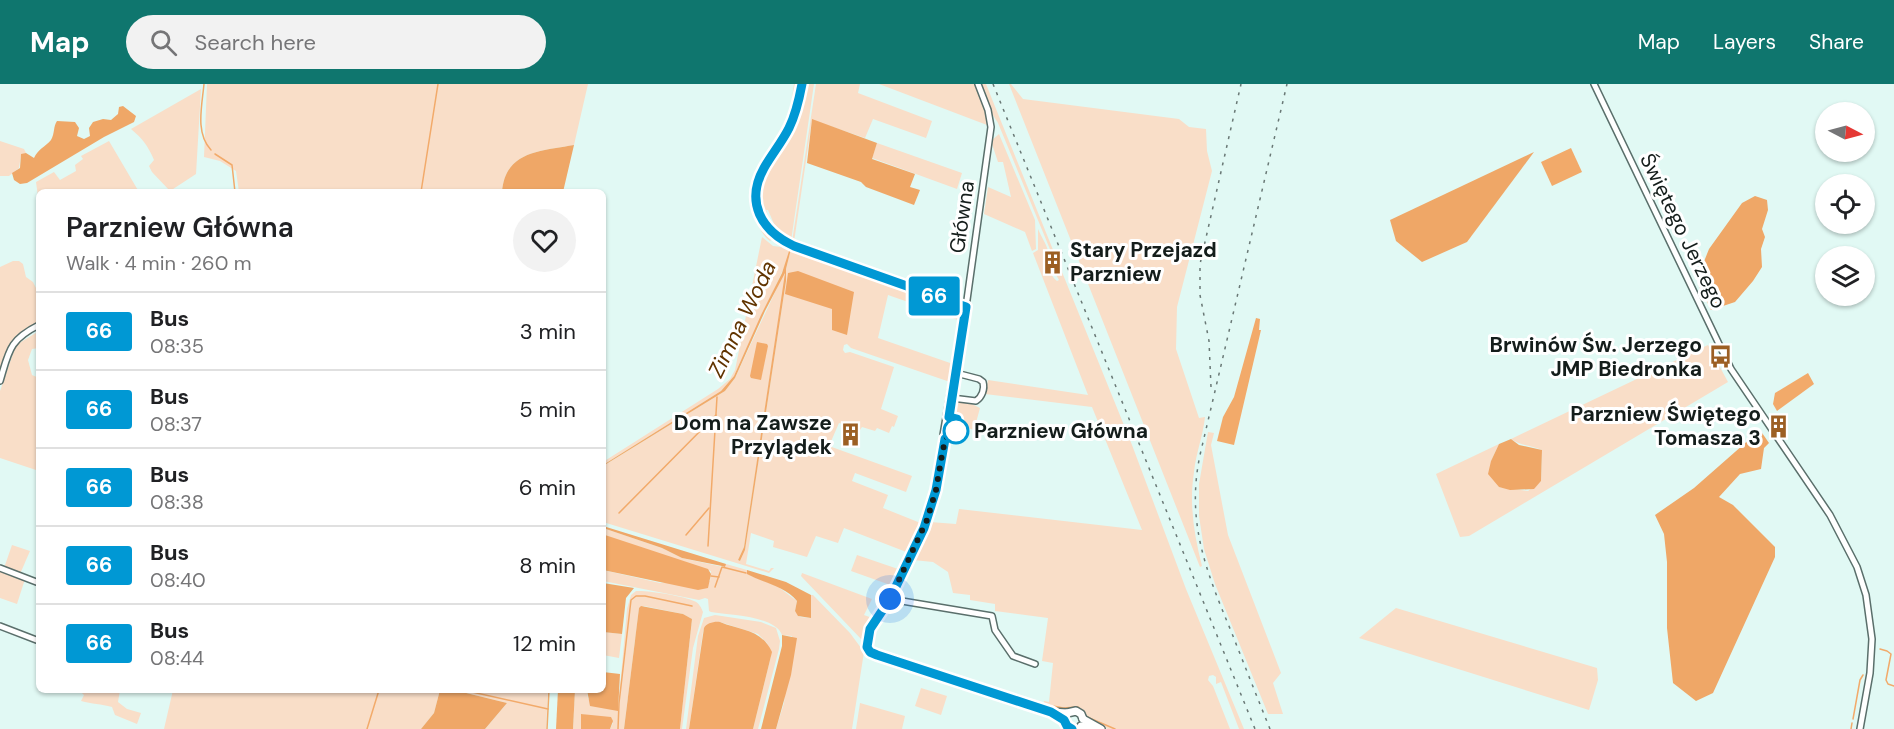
<!DOCTYPE html>
<html lang="en">
<head>
<meta charset="utf-8">
<style>
  :root { --surface:#fff; --page:#f2f2f2; --text:#202124; --muted:#757577; --line:#e0e0e0; --accent:#0f766e }
  body { margin:0; font-family:"DM Sans",sans-serif; background:var(--page); color:var(--text); height:100vh; display:flex; flex-direction:column; font-size:22px; white-space:nowrap }
  * { box-sizing:border-box; margin:0 }
  p { font-size:20px; color:var(--muted) }
  .icon { flex:none; width:33px; height:33px; fill:none; stroke:currentColor; stroke-width:2; stroke-linecap:round; stroke-linejoin:round }
  .map { position:relative; flex:1; overflow:hidden }
  .panel { position:absolute; left:36px; top:105px; width:570px; height:504px; display:flex; flex-direction:column; background:var(--surface); border-radius:9px; box-shadow:0 2px 4px #0004 }
  .panel>* { flex:none }
  .badge { padding:0 12px; border-radius:4px; font-size:21px; line-height:39px }
  .needle { width:39px; rotate:96deg }
  .controls { position:absolute; left:1815px; top:18px; display:grid; gap:12px }
  .controls a { display:grid; place-items:center; width:60px; height:60px; border-radius:50%; background:var(--surface); box-shadow:0 2px 4px #0004; font-size:30px }
  .you { position:absolute; width:30px; height:30px; margin:-15px; border:4px solid #fff; border-radius:50%; background:#1a73e8; box-shadow:0 0 0 9px #1a73e833 }
  .map>.badge { position:absolute; translate:-50% -50%; box-shadow:0 0 0 3px #fff }
  .round { display:grid; place-items:center; flex:none; width:63px; height:63px; border-radius:32px; background:var(--page) }
  .headline { display:flex; align-items:center; justify-content:space-between; height:102px; padding:0 30px }
  h1 { font-size:28px; font-weight:600; line-height:45px }
  ul { padding:0; list-style:none }
  li { display:flex; align-items:center; gap:18px; height:78px; padding:0 30px; border-top:2px solid var(--line) }
  li div { flex:1 }
  li b { display:block; font-size:22px }
  li em { font-style:normal }
  li .badge { min-width:66px; font-weight:700; text-align:center }
  header { display:flex; align-items:center; gap:36px; box-sizing:border-box; height:84px; padding:0 30px; background:var(--accent); color:#fff }
  header strong { font-size:28px }
  nav { display:flex; gap:33px; margin-inline-start:auto; font-size:21px }
  .search { width:420px; height:54px; background:var(--page); display:flex; align-items:center; gap:15px; box-sizing:border-box; padding:0 21px; border-radius:33px; color:var(--muted); font-size:22px }
  .map>svg:first-child { display:block }
  .green { fill:#f9dec8 }
  .forest { fill:#efa767 }
  .water { fill:#f2aa6a }
  .lines { fill:none; stroke-linecap:round; stroke-linejoin:round }
  .stream { stroke:#f2aa6a; stroke-width:1.5 }
  .minor-casing { stroke:#5a6f6b; stroke-width:8 }
  .tertiary-casing { stroke:#5a6f6b; stroke-width:10 }
  .minor { stroke:#fff; stroke-width:5 }
  .tertiary { stroke:#fff; stroke-width:7 }
  .rail { stroke:#697875; stroke-width:1.5; stroke-dasharray:3 6; stroke-linecap:butt }
  .line-casing { stroke:#fff; stroke-width:14 }
  .line { stroke:#0098d4; stroke-width:9 }
  .walk { stroke:#141d1b; stroke-width:6; stroke-dasharray:0 10.8 }
  .stop-dot { fill:#fff; stroke:#0098d4; stroke-width:3 }
  .labels { text-anchor:middle; dominant-baseline:central; stroke-width:6; stroke-linejoin:round; paint-order:stroke }
  .street-label { font-size:21px; fill:#141d1b; stroke:#fff }
  .poi-label { font-size:21px; font-weight:bold; fill:#141d1b; stroke:#fff; text-anchor:end }
  .stop-label { font-size:21px; font-weight:bold; fill:#141d1b; stroke:#fff; text-anchor:start }
  .water-label { font-size:22px; font-style:italic; fill:#613400; stroke:#fff }
</style>
</head>
<body>
<header>
<strong>Map</strong>
<div class="search"><svg class="icon" aria-label="search" viewBox="0 0 24 24"><circle cx="10" cy="10" r="6"/><path d="M15 15l6 6"/></svg>Search here</div>
<nav><a>Map</a><a>Layers</a><a>Share</a></nav>
</header>
<div class="map">
<svg width="1894" height="645" viewBox="0 0 1894 645">
  <rect width="100%" height="100%" fill="#e1f9f4"/>
  <!-- green -->
  <g class="green">
    <path d="M207 0H588L574 61C541 67 505 67 502 108H239L236 87 220 77 204 73Z"/>
    <path d="M794 0H798C796 16 793 30 786 44 768 79 727 117 773 154L770 157C763 152 758 142 755 134 741 91 768 71 786 36 792 25 792 12 794 0Z"/>
    <path d="M804 0H814L791 157 774 140 768 126H766L770 138 777 148C770 144 767 138 763 130 747 100 777 75 791 50 799 35 801 16 804 0Z"/>
    <path d="M816 0H860L858 9 932 37 926 54 873 35 865 54 812 36 794 158H792Z"/>
    <path d="M879 0H975L985 25 987 41Z"/>
    <path d="M980 0H986L994 20 1132 361 1186 505 1244 645H1239L1221 598 1216 600V593L1213 591 1209 592 1208 596 1213 602 1230 645H1108L1088 636 1078 625 1072 624 1065 627 1043 621 1044 617 1049 618 1053 579 1042 577 1048 534 995 527V520L970 516V511L953 509 948 488 933 478 913 476 930 438 956 440 959 425 1142 446 1092 323 985 310 988 296 1088 311 1033 169 1038 166V145C1041 152 1048 163 1049 170 1049 182 1047 188 1057 197L1059 196 1052 184 1055 181 1054 175 998 39 991 28Z"/>
    <path d="M1009 0H1011L1023 15 1179 35 1189 43 1206 45 1207 67 1212 87 1177 223 1176 265 1199 334 1205 333C1203 352 1196 369 1194 388 1189 420 1194 451 1202 482L1200 483Z"/>
    <path d="M201 5 196 90 170 107 152 88 149 82 154 76C148 62 143 55 131 45Z"/>
    <path d="M999 50 1035 136 1036 165 1032 167 1025 148 984 130 988 103 1011 113 1003 78H998L991 57Z"/>
    <path d="M0 57 24 65 26 69 21 71 19 84 9 92H0Z"/>
    <path d="M109 57 139 108H39V120L36 98 54 88 60 96 76 87 75 81 83 75 81 72Z"/>
    <path d="M877 59 962 89 957 105 872 74Z"/>
    <path d="M762 153 773 162 790 164 788 175 734 292 721 307 603 381V378L718 305 730 295 735 286Z"/>
    <path d="M791 165 962 227 961 237 935 228 936 224 932 222 931 226 888 211 878 254 953 280 950 298 851 264 847 260 844 261 843 266 845 269 850 268 894 283 881 325 898 332 894 343 892 342 889 349 877 344 875 347 862 343 860 346 839 339 829 362 912 392 906 408 855 389 852 397 888 411 883 424 923 440 909 469 844 444 838 459 816 452 807 473 773 463 774 457 751 449 746 480 769 487 771 484H774L769 489 603 438V382L725 307 735 294 784 189 785 193 744 463 738 476 740 477 745 466 786 197V185Z"/>
    <path d="M13 177H19L23 180 26 193 33 198 39 210V233L34 242 17 251 7 268 0 290V183Z"/>
    <path d="M39 247V264L32 265 28 276 32 291 39 294V387L0 374V307L16 261Z"/>
    <path d="M1708 261 1728 298 1469 452 1460 453 1436 390 1499 360 1491 377 1499 403 1528 407 1541 397 1542 366C1531 361 1521 362 1511 355Z"/>
    <path d="M958 318 970 319 980 324 974 346 962 342V337L965 336 954 329H956L954 326 955 319Z"/>
    <path d="M1208 348 1214 349 1211 361 1228 451 1281 589 1273 599 1283 630H1268L1215 500 1204 465 1199 432V400Z"/>
    <path d="M603 444 662 464 682 474 723 483 726 480 747 486 751 492 777 502 797 517 795 527 800 533 811 534V511H813L850 549 864 568 852 645H776L784 619 792 552 782 551C775 532 730 531 711 528L709 527 708 515 705 514 699 516 603 497V486L660 499 710 497 711 487 603 452Z"/>
    <path d="M12 461 30 467 20 490 4 484Z"/>
    <path d="M857 471 901 486 893 502 851 487Z"/>
    <path d="M0 486 25 495 17 520 0 514Z"/>
    <path d="M802 489 872 515 864 531 875 535 864 555 862 556 801 492Z"/>
    <path d="M636 507C647 506 684 512 694 517 699 519 701 523 703 528L693 564 682 645H680L692 535 683 530 644 522 639 524 624 645H610L613 639 582 630 581 645H573L575 606H587L588 615 618 626 627 525 631 511Z"/>
    <path d="M1396 524 1597 584 1598 596 1589 626 1359 554Z"/>
    <path d="M715 531 761 538 776 544 780 557 779 565 758 645H753L771 572 767 559 758 550 720 538 713 539 705 542 703 548 689 645H686L698 552 704 534Z"/>
    <path d="M603 548 622 550 619 574 603 571Z"/>
    <path d="M921 604 947 612 941 631 915 622Z"/>
    <path d="M83 606H120L118 618 127 625 141 629 137 640 115 631 112 623C101 620 92 620 81 617L84 611 81 608Z"/>
    <path d="M173 606H440L434 629 421 645H164Z"/>
    <path d="M454 606H548L546 645H485L507 619Z"/>
    <path d="M860 619 905 632 902 645H856Z"/>
  </g>
  <!-- forest -->
  <g class="forest">
    <path d="M123 22 136 32 134 38 104 53 27 99 20 100 14 96 12 89 20 84 21 70 26 69 34 74C38 65 45 63 51 56 55 49 53 43 57 37L75 38 79 44 77 52 84 55 90 52 89 44 93 38 103 35 111 36 118 30 119 23Z"/>
    <path d="M812 35 877 59 872 75 915 90 910 103 920 106 914 121 866 103 861 98 807 79Z"/>
    <path d="M574 61 563 108H502C505 67 541 67 574 61Z"/>
    <path d="M1534 68 1467 158 1422 178 1396 157 1390 136Z"/>
    <path d="M1755 112 1767 116 1768 126 1762 145 1765 153 1761 165 1762 183 1753 197 1735 218 1711 226 1698 200 1703 180 1709 165 1742 119Z"/>
    <path d="M798 187 854 208 847 251 832 246V225L785 210 788 189Z"/>
    <path d="M1760 346 1769 359 1764 364 1761 385 1740 390 1719 413 1733 421 1775 463V473L1713 609 1696 617 1673 599 1667 544V478L1664 450 1655 431 1694 404Z"/>
    <path d="M1511 355 1519 361 1542 366 1541 397 1534 405 1510 406 1499 403 1488 390 1491 377 1499 360Z"/>
    <path d="M603 442 726 480 725 483 722 482 682 474 662 464 603 444Z"/>
    <path d="M747 486 786 498 811 511V534L798 532 795 527 797 517C785 502 763 499 747 490Z"/>
    <path d="M603 499 634 504 626 514 622 550 603 548Z"/>
    <path d="M782 551 797 554 791 591 776 645H761L782 562Z"/>
    <path d="M603 588 620 590 618 627 590 622 587 606H603Z"/>
    <path d="M440 606H454L507 619 485 645H421L434 629Z"/>
  </g>
  <!-- water -->
  <g class="water">
    <path d="M1571 64 1582 88 1552 102 1541 78Z"/>
    <path d="M790 164 791 165 786 185V197L745 466 740 477 738 476 744 463 785 189 765 227 735 294 725 307 603 382V381L721 307 734 292 761 231 782 189Z"/>
    <path d="M1256 234 1260 235 1259 246H1261L1234 361 1217 357 1223 333 1234 313Z"/>
    <path d="M757 258 767 260 768 262 761 296 751 294 750 292Z"/>
    <path d="M1808 289 1814 300 1777 327 1773 320 1775 309Z"/>
    <path d="M605 451 708 485 711 490 708 504 698 506 603 486V452Z"/>
    <path d="M641 522 683 530 692 535 680 645H624L639 524Z"/>
    <path d="M720 538C742 547 761 545 772 568L753 645H689L704 544C706 539 715 537 720 538Z"/>
    <path d="M558 606H575L573 645H556Z"/>
    <path d="M581 630 611 633 613 637 610 645H581Z"/>
  </g>
  <g class="lines">
    <!-- stream -->
    <g class="stream">
      <path d="M204 0C202 22 195 49 211 66"/>
      <path d="M796 6V0"/>
      <path d="M215 70 232 81 235 108"/>
      <path d="M421 108 438 0"/>
      <path d="M619 429 716 331"/>
      <path d="M686 451 709 424"/>
      <path d="M708 462 717 313"/>
      <path d="M711 492 719 493"/>
      <path d="M715 503 722 483 746 489"/>
      <path d="M1880 565 1887 567 1891 570 1886 596 1888 600 1894 602"/>
      <path d="M463 606 548 625"/>
      <path d="M1048 621 1063 624 1078 623 1087 633 1115 645"/>
      <path d="M1853 635 1860 596 1863 591"/>
      <path d="M367 645 379 606"/>
      <path d="M547 645 549 606"/>
      <path d="M618 645 619 619 631 516 636 512H645L692 522"/>
      <path d="M1851 645 1852 639"/>
    </g>
    <defs>
      <g id="minor">
        <path d="M1594 0 1731 285 1830 431 1857 483 1866 511 1872 555 1870 589 1860 645"/>
        <path d="M966 223 991 43 988 26 978 0"/>
        <path d="M0 297C9 267 9 256 39 241"/>
        <path d="M952 314 976 317C982 313 985 305 983 298L979 295 956 289"/>
        <path d="M0 484 39 499"/>
        <path d="M890 515 992 532 995 546 1013 572 1035 580"/>
        <path d="M0 542 39 557"/>
      </g>
      <g id="tertiary">
        <path d="M802 0C799 16 796 31 789 45 781 59 771 71 764 85 747 114 759 144 787 159L966 223 944 351 945 355"/>
        <path d="M947 353 934 414 924 445 890 515 870 545 867 559 868 565 877 571 1051 628 1067 629 1076 627 1081 630 1083 635"/>
        <path d="M1067 629 1064 638 1072 645"/>
        <path d="M1083 635 1101 645"/>
        <path d="M1081 642 1095 645"/>
      </g>
    </defs>
    <!-- minor casing -->
    <use href="#minor" class="minor-casing"/>
    <!-- tertiary casing -->
    <use href="#tertiary" class="tertiary-casing"/>
    <!-- minor -->
    <use href="#minor" class="minor"/>
    <!-- tertiary -->
    <use href="#tertiary" class="tertiary"/>
    <!-- rail -->
    <g class="rail">
      <path d="M993 0 1255 645"/>
      <path d="M1211 303 1209 257 1200 211V180L1241 0"/>
      <path d="M1270 645C1257 613 1244 580 1231 547 1206 487 1186 438 1200 371L1287 0"/>
    </g>
  </g>
  <g class="lines">
    <defs>
      <path id="line" d="M802 0C799 16 796 30 789 44 782 58 772 70 764 84 745 118 761 147 794 162L966 223 949 333 957 335 958 344 945 355 936 406 924 444 890 515 870 545 867 563 870 568 877 571 1051 628 1064 636 1067 642 1072 645"/>
    </defs>
    <!-- line casing -->
    <use href="#line" class="line-casing"/>
    <!-- line -->
    <use href="#line" class="line"/>
    <!-- walk -->
    <path class="walk" d="M890 515 927 436 936 406 943 365 949 346 956 347"/>
  </g>
  <!-- icons -->
  <defs>
    <symbol id="building-bare" viewBox="-9 -9 18 18"><path d="M-4-6H4V6H1V3H-1V6H-4ZM-2.5-4.3h1.7v1.8h-1.7ZM.8-4.3h1.7v1.8H.8ZM-2.5-1h1.7V.8h-1.7ZM.8-1h1.7V.8H.8Z" fill="#9c5f23" stroke="#fff" stroke-width="2.5" paint-order="stroke"/></symbol>
    <symbol id="bus-bare" viewBox="-9 -9 18 18"><path d="M-5-6H5V4H4V6H2V4H-2V6H-4V4H-5ZM-3.5-4V0h7V-4ZM-3.5 1.2v1.5H-2V1.2ZM2 1.2v1.5H3.5V1.2Z" fill="#9c5f23" stroke="#fff" stroke-width="2.5" paint-order="stroke"/></symbol>
  </defs>
  <g fill-rule="evenodd">
    <use href="#building-bare" x="1036" y="162" width="33" height="33"/>
    <use href="#bus-bare" x="1704" y="256" width="33" height="33"/>
    <use href="#building-bare" x="1762" y="326" width="33" height="33"/>
    <use href="#building-bare" x="834" y="334" width="33" height="33"/>
  </g>
  <!-- markers -->
  <circle class="stop-dot" cx="956" cy="347" r="12"/>
  <g class="labels">
    <!-- street labels -->
    <g class="street-label">
      <text transform="translate(962 133) rotate(-82)">Główna</text>
      <text transform="translate(1683 147) rotate(64)">Świętego Jerzego</text>
    </g>
    <!-- poi labels -->
    <g class="poi-label">
      <text x="1070" y="166" text-anchor="start">Stary Przejazd<tspan x="1070" dy="24">Parzniew</tspan></text>
      <text x="1702" y="261">Brwinów Św. Jerzego<tspan x="1702" dy="24">JMP Biedronka</tspan></text>
      <text x="1761" y="330">Parzniew Świętego<tspan x="1761" dy="24">Tomasza 3</tspan></text>
      <text x="832" y="339">Dom na Zawsze<tspan x="832" dy="24">Przylądek</tspan></text>
    </g>
    <!-- stop labels -->
    <g class="stop-label">
      <text x="974" y="347">Parzniew Główna</text>
    </g>
    <!-- water labels -->
    <g class="water-label">
      <text transform="translate(742 235) rotate(-64)">Zimna Woda</text>
    </g>
  </g>
</svg>
<div class="controls">
<a><svg class="needle" viewBox="-14 -14 28 28"><path d="M0-13l5 13h-10z" fill="#e53935"/><path d="M0 13l5-13h-10z" fill="#757577"/></svg></a>
<a><svg class="icon" aria-label="locate" viewBox="0 0 24 24"><circle cx="12" cy="12" r="6"/><path d="M12 2v4M12 18v4M2 12h4M18 12h4"/></svg></a>
<a><svg class="icon" aria-label="layers" viewBox="0 0 24 24"><path d="M12 4l9 5-9 5-9-5zM3 14l9 5 9-5"/></svg></a>
</div>
<div class="you" style="left:890px;top:515px"></div>
<b class="badge" style="left:934px;top:212px;background:#0098d4;color:#fff">66</b>
<section class="panel">
<div class="headline"><div><h1>Parzniew Główna</h1><p>Walk · 4 min · 260 m</p></div><a class="round"><svg class="icon" aria-label="heart" viewBox="0 0 24 24"><path d="M12 20l-8-8c-3-5 5-10 8-4 3-6 11-1 8 4z"/></svg></a></div>
<ul>
<li><span class="badge" style="background:#0098d4;color:#fff">66</span><div><b>Bus</b><p>08:35</p></div><em>3 min</em></li>
<li><span class="badge" style="background:#0098d4;color:#fff">66</span><div><b>Bus</b><p>08:37</p></div><em>5 min</em></li>
<li><span class="badge" style="background:#0098d4;color:#fff">66</span><div><b>Bus</b><p>08:38</p></div><em>6 min</em></li>
<li><span class="badge" style="background:#0098d4;color:#fff">66</span><div><b>Bus</b><p>08:40</p></div><em>8 min</em></li>
<li><span class="badge" style="background:#0098d4;color:#fff">66</span><div><b>Bus</b><p>08:44</p></div><em>12 min</em></li>
</ul>
</section>
</div>
</body>
</html>
